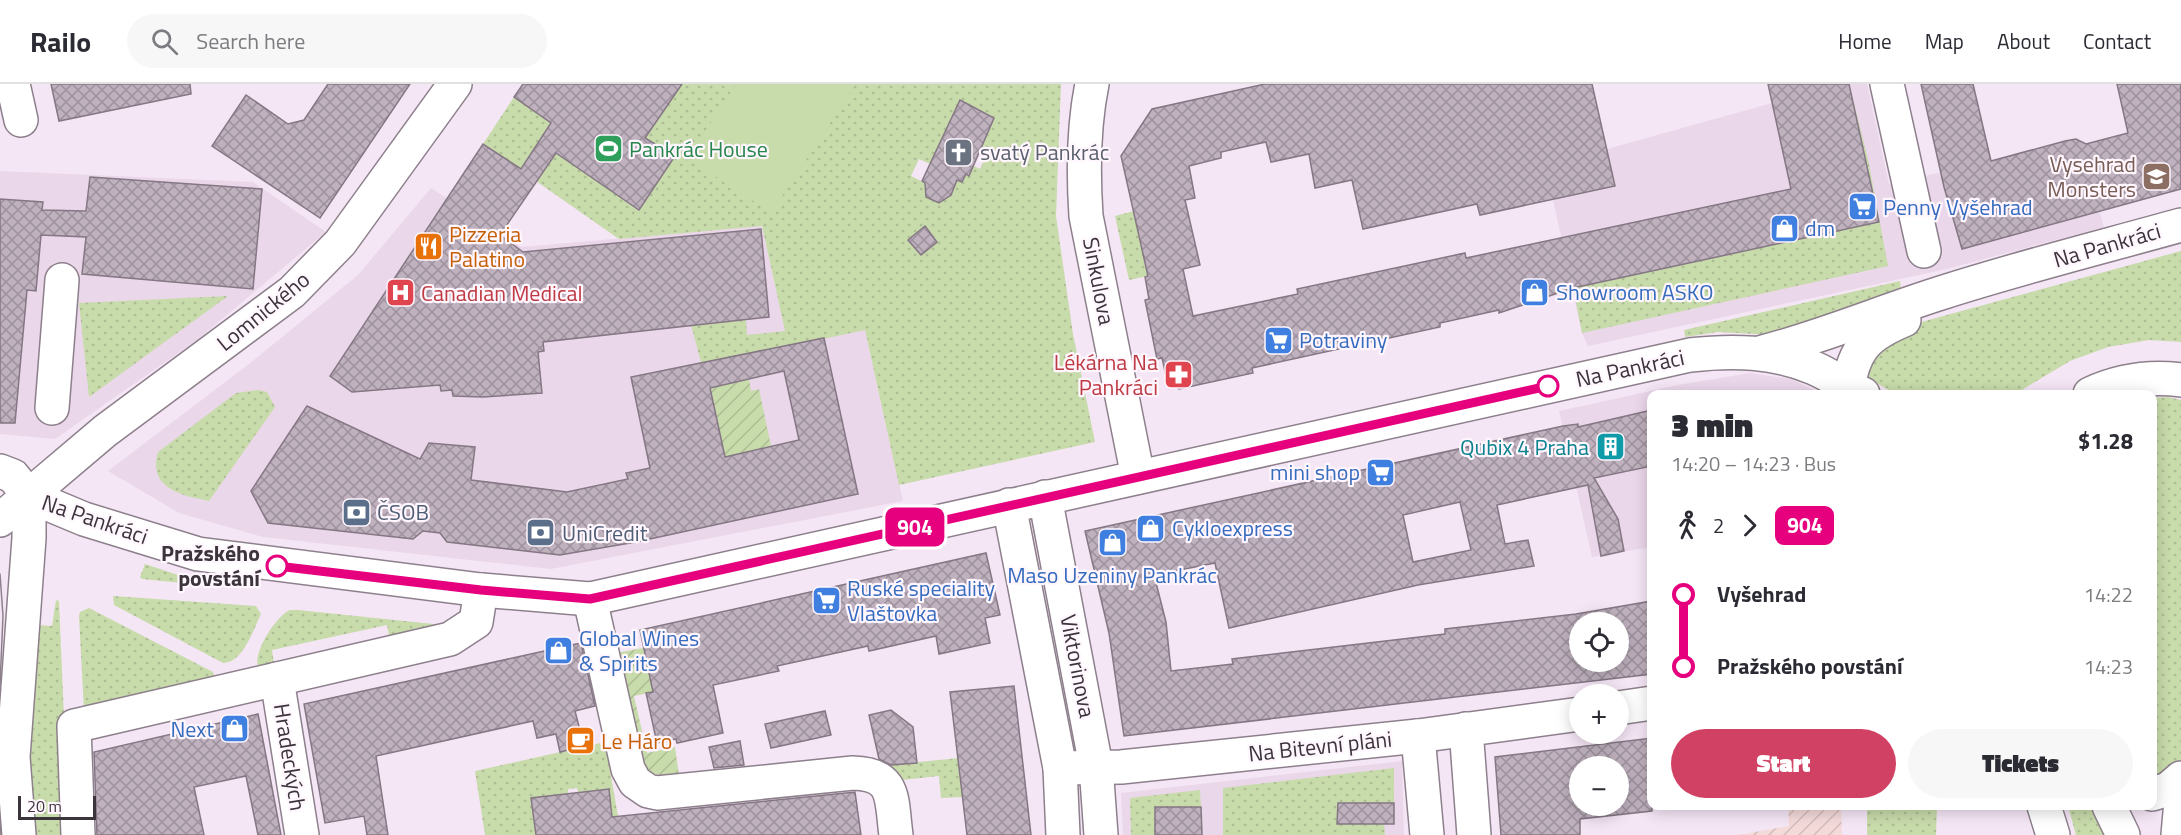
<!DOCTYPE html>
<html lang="en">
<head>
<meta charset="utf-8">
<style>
  :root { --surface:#fff; --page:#f7f7f7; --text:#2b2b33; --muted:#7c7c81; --line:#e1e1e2; --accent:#d14164 }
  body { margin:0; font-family:"Titillium Web",sans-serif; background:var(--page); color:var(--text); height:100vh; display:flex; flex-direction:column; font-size:22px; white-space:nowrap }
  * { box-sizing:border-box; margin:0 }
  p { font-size:20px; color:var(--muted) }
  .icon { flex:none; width:33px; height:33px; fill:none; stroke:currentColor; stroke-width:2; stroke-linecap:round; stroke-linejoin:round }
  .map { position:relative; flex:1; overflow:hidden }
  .details { position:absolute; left:1647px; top:306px; width:510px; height:420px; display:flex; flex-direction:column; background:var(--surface); border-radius:12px; box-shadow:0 3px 15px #0003 }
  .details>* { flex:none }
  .badge { padding:0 12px; border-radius:9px; font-size:21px; line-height:39px }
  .controls { position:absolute; left:1569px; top:528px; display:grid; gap:12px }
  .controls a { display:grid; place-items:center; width:60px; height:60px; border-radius:50%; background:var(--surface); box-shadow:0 3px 15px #0003; font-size:30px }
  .scale { position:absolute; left:18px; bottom:15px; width:78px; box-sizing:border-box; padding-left:6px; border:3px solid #3b353b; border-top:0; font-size:16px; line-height:21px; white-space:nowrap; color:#3b353b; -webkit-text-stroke:4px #fff6fe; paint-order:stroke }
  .map>.badge { position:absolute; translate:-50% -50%; box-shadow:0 0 0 3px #fff }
  .legs { display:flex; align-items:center; gap:9px; height:66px; padding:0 24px; font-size:20px }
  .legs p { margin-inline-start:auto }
  .head { display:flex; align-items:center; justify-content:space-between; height:102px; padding:0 24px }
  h1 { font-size:33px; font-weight:800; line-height:45px }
  .action { display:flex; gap:12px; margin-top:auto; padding:12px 24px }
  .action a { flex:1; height:69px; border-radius:36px; background:var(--accent); color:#fff; font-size:24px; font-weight:800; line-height:69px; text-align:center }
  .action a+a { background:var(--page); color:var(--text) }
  ul { padding:0 24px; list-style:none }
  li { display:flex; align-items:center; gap:21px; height:72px; font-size:22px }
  li i { display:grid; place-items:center; width:9px; height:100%; margin:0 8px; background:currentColor }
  li i::after { content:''; width:15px; height:15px; margin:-8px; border:4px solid; border-radius:50%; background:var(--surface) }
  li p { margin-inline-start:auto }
  li:first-child i { background:linear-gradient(#0000 50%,currentColor 0) }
  li:last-child i { background:linear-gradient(currentColor 50%,#0000 0) }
  header { display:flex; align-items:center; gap:36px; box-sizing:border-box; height:84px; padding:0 30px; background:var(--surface); border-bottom:2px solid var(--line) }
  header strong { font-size:28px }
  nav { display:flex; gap:33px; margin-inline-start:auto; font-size:21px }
  .search { width:420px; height:54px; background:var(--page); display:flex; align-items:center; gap:15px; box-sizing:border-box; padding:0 21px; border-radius:33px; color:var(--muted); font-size:22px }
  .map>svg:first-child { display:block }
  .built { fill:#ebd7ea }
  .industrial { fill:url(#industrial-furrows) }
  .grass { fill:url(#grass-dots); fill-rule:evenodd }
  .garden { fill:url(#garden-furrows) }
  .pitch { fill:#c8dbaa }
  .building { fill:url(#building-cross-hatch); stroke:#857784; stroke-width:1.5; fill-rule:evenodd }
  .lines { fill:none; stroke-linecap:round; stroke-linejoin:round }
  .minor-casing { stroke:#8d808c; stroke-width:36 }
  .major-casing { stroke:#8d808c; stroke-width:36 }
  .minor { stroke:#fff; stroke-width:33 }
  .major { stroke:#fff; stroke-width:33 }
  .tram { stroke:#8b818b; stroke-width:1.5 }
  .line-1-casing { stroke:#fff; stroke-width:14 }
  .line-1 { stroke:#e6007e; stroke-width:9 }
  .stop-1-dot { fill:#fff; stroke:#e6007e; stroke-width:3 }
  .labels { text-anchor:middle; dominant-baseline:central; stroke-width:4.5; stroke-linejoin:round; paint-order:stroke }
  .leisure-label { font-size:22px; fill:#27864d; stroke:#fff6fe; text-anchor:start }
  .worship-label { font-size:22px; fill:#5b616d; stroke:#fff6fe; text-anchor:start }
  .education-label { font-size:22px; fill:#785e54; stroke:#fff6fe; text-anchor:end }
  .shop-label { font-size:22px; fill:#366cbe; stroke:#fff6fe; text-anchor:start }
  .food-label { font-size:22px; fill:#c56008; stroke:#fff6fe; text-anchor:start }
  .street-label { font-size:22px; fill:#3b353b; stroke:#fff6fe }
  .health-label { font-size:22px; fill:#be3a42; stroke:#fff6fe; text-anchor:start }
  .culture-label { font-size:22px; fill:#0d838f; stroke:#fff6fe; text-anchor:end }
  .service-label { font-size:22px; fill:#4e5e75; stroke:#fff6fe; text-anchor:start }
  .stop-label { font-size:22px; font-weight:bold; fill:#3b353b; stroke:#fff6fe; text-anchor:end }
</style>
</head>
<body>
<header>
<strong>Railo</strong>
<div class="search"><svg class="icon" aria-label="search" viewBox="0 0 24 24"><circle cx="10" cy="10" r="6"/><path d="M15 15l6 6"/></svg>Search here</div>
<nav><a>Home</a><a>Map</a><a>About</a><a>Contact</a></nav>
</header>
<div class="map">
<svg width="2181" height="751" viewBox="0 0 2181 751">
  <defs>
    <pattern id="industrial-furrows" width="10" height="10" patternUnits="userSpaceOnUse" patternTransform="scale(1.5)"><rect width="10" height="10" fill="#f5dada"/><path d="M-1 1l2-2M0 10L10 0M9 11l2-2" fill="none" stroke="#d3bcbc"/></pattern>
    <pattern id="grass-dots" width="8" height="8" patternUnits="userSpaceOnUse" patternTransform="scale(1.5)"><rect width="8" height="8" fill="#c8dbaa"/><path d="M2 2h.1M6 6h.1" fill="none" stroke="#adbd93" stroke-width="1.8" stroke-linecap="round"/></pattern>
    <pattern id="garden-furrows" width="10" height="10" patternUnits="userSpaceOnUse" patternTransform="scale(1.5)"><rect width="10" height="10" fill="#c8dbaa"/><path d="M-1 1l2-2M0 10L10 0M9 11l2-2" fill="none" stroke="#adbd93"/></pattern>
    <pattern id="building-cross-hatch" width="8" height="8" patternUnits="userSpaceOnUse" patternTransform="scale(1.5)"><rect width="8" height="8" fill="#bfb1be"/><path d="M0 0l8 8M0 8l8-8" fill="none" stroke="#9c919c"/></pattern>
  </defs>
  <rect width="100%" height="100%" fill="#f5e6f5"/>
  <!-- built -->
  <g class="built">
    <path d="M1768 0H1867L1889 100 1991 77 2065 57 2078 56 2104 143 1947 185 1588 262 1582 249 1545 79 1607 65 1772 19Z"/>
    <path d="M0 87 253 98 326 148 197 256 55 355 0 350Z"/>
    <path d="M431 104 521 163 762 142 782 232 865 246 903 417 551 485 263 453 179 429 108 387 249 280 358 191Z"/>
    <path d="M1750 289 1791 295 1822 310H1652L1651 463 1592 473 1559 327 1678 301Z"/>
    <path d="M1402 677 1404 751H1123L1121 709Z"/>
  </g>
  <!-- industrial -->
  <path class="industrial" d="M1788 722H1841L1842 751H1738L1789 742Z"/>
  <!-- grass -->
  <g class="grass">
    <path d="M523 0H1061L1056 132 1073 250 1095 358 899 401 865 246 705 280 701 278 691 241 746 236 747 251 785 247 762 142 619 155 483 60 514 13 523 19 531 7ZM960 17 993 34 978 65 987 70 980 85 970 80 969 91 966 90 961 98 957 96 951 111 939 119 926 113 925 99 911 92 919 75 930 80ZM924 143 937 157 921 171 908 156Z"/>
    <path d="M1849 0 1868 75 1888 182 1582 249 1573 204 1879 138Z"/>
    <path d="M1134 127 1148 192 1129 196 1115 132Z"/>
    <path d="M2181 167V258L2149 256 2108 263 2070 277 2015 310H1895L1865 292C1873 258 1894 249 1925 237Z"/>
    <path d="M1900 197 1901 206 1775 251 1718 248 1685 253 1684 246Z"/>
    <path d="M228 212 89 313 79 219Z"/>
    <path d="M258 306 267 308 275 323 209 417C182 412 147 404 158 368L236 309Z"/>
    <path d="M2168 313 2181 316V678L2176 684 2152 696V314Z"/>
    <path d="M145 480 184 493 183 499 142 495 140 493Z"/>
    <path d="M113 512 256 522 261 530C253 546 243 579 223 579L114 521Z"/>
    <path d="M56 516 59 517 69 751H26L25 711 38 541 52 542Z"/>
    <path d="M89 524 213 588 215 594 84 627 79 532 80 528Z"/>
    <path d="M290 526H298L443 541 390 557 387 541 272 566 274 580 258 583C253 568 276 532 290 526Z"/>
    <path d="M605 658 618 732 612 733 608 705 578 708 577 704 568 705V710L531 714 536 751H485L475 687Z"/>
    <path d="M959 674 963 713 941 714 939 692 902 696 889 681Z"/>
    <path d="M1394 684V719L1338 720V740H1384L1385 751H1223V704Z"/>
    <path d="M1200 706 1201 723H1155V751H1131L1130 714Z"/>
    <path d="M1867 722H1937L1936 751H1867Z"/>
    <path d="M2068 722H2097L2112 751H2076Z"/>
  </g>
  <!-- garden -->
  <g class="garden">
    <path d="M749 295 751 307 759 305 771 362 725 373 710 304Z"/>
    <path d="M643 564 653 608 634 612 647 669 675 663 679 691C667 692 653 693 645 682 633 666 621 592 616 569Z"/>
  </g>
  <!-- pitch -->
  <path class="pitch" d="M736 0H856L771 129 688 74Z"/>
  <!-- building -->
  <g class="building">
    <path d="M51 0H190L191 10 59 37Z"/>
    <path d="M328 0H410L320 134 212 62 246 11 288 40 304 36Z"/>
    <path d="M523 0H682L645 54 675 72 639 126 556 69 500 151 523 168 761 145 769 233 543 258 544 267 538 268 542 309 483 313 453 312 452 306 441 307 440 301 352 308 330 292 483 60 521 85 551 39 514 13Z"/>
    <path d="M1265 0H1592L1615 102 1480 131 1477 120 1363 145 1352 96 1315 104 1309 70 1271 78 1266 58 1221 68V74L1189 82 1195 114 1185 116 1200 181 1183 185 1193 232 1298 210 1297 205 1465 169 1466 174 1791 105 1768 0H1849L1879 138 1573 204 1499 229V226L1440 239V243L1252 284 1253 289 1179 305 1167 296 1162 274 1157 275 1145 216 1149 215 1145 193 1148 192 1121 72 1152 25Z"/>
    <path d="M1921 0H1973L1991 77 2065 57 2076 55 2086 60 2128 49 2117 0H2181V105L1962 165 1944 103Z"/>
    <path d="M960 16 994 34 969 92 966 90 962 98 957 96 951 111 939 119 926 113 925 99 922 97Z"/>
    <path d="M90 93 262 105 253 205 82 190 86 153 41 151 36 207 27 206 15 339H0V115L43 118 42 126 86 127Z"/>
    <path d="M925 142 937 158 921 171 908 156Z"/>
    <path d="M824 254 858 410 636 458 560 471 447 458 440 449 423 447 413 455 268 439 251 407 307 322 420 375 429 359 475 363 471 396 567 408 628 395 626 389 650 384 631 293ZM784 287 799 356 725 373 710 304Z"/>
    <path d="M1652 326V382L1594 394 1618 435 1624 467 1601 472 1588 401 1497 421 1505 460 1528 456 1534 482 1418 501 1229 544 1215 479 1154 491 1166 538 1171 587 1233 580 1232 575 1445 550V545L1576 530 1652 517V590L1124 652 1109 549 1085 447 1563 342 1578 340V343ZM1460 418 1471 466 1413 478 1403 431ZM1580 538H1618V578H1580Z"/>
    <path d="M986 469 1000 531 985 534 990 559 939 570 936 552 869 567 868 562 777 582 779 587 713 601 723 649 677 659 676 655 657 659 646 609 653 608 640 546Z"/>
    <path d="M581 559 595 622 575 627 584 662 560 668 556 650 537 654 533 637 376 672 388 751H367L364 732 325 739 304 620Z"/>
    <path d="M1014 602 1031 751H967L950 608Z"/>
    <path d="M891 626 913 643 917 679 891 681 879 675 869 631Z"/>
    <path d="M825 627 831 651 771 664 765 640Z"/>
    <path d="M258 630 281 751H258L246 692 194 703 204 751H97L94 668Z"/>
    <path d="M1652 654V727L1580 735V751H1501L1495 673ZM1580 682H1618V722H1580Z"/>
    <path d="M740 657 744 681 714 684 709 663Z"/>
    <path d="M609 705 612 733 855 708 861 751H536L531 714Z"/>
    <path d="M1338 719H1394V740H1337Z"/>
    <path d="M1155 723H1201L1202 751H1155Z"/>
  </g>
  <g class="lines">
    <defs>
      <g id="minor">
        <path d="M13 0 21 36"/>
        <path d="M1092 0C1083 44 1083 87 1086 132L1138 393"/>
        <path d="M1887 0 1924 167"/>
        <path d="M1763 268C1825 252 1883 227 1944 208 2022 183 2102 163 2181 141"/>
        <path d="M1848 304C1854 264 1868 251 1904 236"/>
        <path d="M2090 310C2118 297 2150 292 2181 296"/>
        <path d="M52 324 62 196"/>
        <path d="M0 387 13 392 29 412 84 435 198 470 481 506 590 515 1690 271C1733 266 1774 267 1814 284 1831 291 1846 303 1863 310"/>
        <path d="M1045 413 1096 682 1101 751"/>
        <path d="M1009 421 1060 684 1063 751"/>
        <path d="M0 436 105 347 292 208 340 159 455 0"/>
        <path d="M590 515 628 685 635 698 648 707 657 709 853 689C897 690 891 716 896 751"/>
        <path d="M277 595 302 751"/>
        <path d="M1618 624 1652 619"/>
        <path d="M1466 645 1474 751"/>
        <path d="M1418 652 1427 751"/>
        <path d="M1060 684 1121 683 1418 652 1580 630"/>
        <path d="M2152 710 2168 705 2181 694"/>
        <path d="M2109 722 2123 751"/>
        <path d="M19 751 13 673 29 454V412"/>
        <path d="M78 751 74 642 450 555 476 538 481 506"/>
        <path d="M2178 751 2181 717"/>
      </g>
      <path id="major" d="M2044 722 2053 751"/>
    </defs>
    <!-- minor casing -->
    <use href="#minor" class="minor-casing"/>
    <!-- major casing -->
    <use href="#major" class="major-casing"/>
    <!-- minor -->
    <use href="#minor" class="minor"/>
    <!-- major -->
    <use href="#major" class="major"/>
    <!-- tram -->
    <g class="tram">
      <path d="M0 490 3 532 0 601"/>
      <path d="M0 740 1 751"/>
    </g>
  </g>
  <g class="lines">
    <defs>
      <path id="line-1" d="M277 482 481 506 590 515 1548 302"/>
    </defs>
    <!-- line-1 casing -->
    <use href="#line-1" class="line-1-casing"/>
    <!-- line-1 -->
    <use href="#line-1" class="line-1"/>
  </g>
  <!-- icons -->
  <defs>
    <symbol id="stadium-square" viewBox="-11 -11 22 22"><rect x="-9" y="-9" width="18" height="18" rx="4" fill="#2e9e5b" stroke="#fff6fe"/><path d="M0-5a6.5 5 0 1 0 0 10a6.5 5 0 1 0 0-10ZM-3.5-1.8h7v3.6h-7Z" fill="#fff"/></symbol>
    <symbol id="church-square" viewBox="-11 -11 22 22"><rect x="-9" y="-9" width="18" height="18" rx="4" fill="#6b7280" stroke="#fff6fe"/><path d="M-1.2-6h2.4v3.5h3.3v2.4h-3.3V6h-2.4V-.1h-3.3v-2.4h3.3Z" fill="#fff"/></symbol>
    <symbol id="school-square" viewBox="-11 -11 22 22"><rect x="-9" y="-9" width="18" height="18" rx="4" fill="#8d6e63" stroke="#fff6fe"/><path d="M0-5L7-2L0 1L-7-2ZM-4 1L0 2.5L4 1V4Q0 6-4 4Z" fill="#fff"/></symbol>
    <symbol id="supermarket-square" viewBox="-11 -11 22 22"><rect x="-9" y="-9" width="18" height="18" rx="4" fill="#3f7fe0" stroke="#fff6fe"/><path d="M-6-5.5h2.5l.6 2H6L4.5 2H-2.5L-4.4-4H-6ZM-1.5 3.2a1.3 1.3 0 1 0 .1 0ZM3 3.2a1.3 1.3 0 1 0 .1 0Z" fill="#fff"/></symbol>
    <symbol id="shop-square" viewBox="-11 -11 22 22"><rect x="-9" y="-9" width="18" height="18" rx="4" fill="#3f7fe0" stroke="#fff6fe"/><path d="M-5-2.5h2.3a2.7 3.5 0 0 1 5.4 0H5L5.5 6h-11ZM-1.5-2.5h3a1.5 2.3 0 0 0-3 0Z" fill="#fff"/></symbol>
    <symbol id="restaurant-square" viewBox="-11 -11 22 22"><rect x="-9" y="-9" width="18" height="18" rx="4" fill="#e8710a" stroke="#fff6fe"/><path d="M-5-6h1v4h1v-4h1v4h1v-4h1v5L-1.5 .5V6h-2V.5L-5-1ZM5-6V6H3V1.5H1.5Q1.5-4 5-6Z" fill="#fff"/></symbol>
    <symbol id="hospital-square" viewBox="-11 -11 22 22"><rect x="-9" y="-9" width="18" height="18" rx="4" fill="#e0444e" stroke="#fff6fe"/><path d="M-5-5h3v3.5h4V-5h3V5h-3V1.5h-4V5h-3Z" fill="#fff"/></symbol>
    <symbol id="pharmacy-square" viewBox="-11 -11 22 22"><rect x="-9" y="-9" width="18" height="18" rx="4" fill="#e0444e" stroke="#fff6fe"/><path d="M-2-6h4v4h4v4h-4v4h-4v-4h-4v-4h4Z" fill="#fff"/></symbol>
    <symbol id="building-square" viewBox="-11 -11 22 22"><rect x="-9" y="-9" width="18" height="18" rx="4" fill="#0f9aa8" stroke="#fff6fe"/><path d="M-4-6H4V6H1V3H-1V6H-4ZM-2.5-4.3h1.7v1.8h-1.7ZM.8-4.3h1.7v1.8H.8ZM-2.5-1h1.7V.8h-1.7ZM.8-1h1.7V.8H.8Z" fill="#fff"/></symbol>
    <symbol id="bank-square" viewBox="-11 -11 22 22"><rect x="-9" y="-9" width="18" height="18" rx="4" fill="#5c6f8a" stroke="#fff6fe"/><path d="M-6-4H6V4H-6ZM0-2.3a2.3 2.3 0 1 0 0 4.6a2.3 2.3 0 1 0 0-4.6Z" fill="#fff"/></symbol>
    <symbol id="cafe-square" viewBox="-11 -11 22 22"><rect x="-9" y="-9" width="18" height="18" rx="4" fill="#e8710a" stroke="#fff6fe"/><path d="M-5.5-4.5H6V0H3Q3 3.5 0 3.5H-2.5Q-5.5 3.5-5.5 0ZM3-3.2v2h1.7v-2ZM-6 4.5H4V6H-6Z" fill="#fff"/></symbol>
  </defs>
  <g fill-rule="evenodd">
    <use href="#stadium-square" x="592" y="48" width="33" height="33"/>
    <use href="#church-square" x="942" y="52" width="33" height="33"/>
    <use href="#school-square" x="2140" y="76" width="33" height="33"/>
    <use href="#supermarket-square" x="1846" y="106" width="33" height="33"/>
    <use href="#shop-square" x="1768" y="128" width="33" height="33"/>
    <use href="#restaurant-square" x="412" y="146" width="33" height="33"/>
    <use href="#shop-square" x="1518" y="192" width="33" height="33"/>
    <use href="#hospital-square" x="384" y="192" width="33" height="33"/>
    <use href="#supermarket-square" x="1262" y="240" width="33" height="33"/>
    <use href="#pharmacy-square" x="1162" y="274" width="33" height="33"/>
    <use href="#building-square" x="1594" y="346" width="33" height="33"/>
    <use href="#supermarket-square" x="1364" y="372" width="33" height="33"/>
    <use href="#bank-square" x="340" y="412" width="33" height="33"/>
    <use href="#shop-square" x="1134" y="428" width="33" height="33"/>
    <use href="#bank-square" x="524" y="432" width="33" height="33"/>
    <use href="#shop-square" x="1096" y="442" width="33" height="33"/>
    <use href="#supermarket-square" x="810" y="500" width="33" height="33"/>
    <use href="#shop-square" x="542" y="550" width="33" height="33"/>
    <use href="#shop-square" x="218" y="628" width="33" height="33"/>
    <use href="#cafe-square" x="564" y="640" width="33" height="33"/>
  </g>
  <!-- markers -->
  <g class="stop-1-dot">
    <circle cx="1548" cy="302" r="10"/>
    <circle cx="277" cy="482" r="10"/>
  </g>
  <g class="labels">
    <!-- leisure labels -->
    <g class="leisure-label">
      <text x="629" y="65">Pankrác House</text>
    </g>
    <!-- worship labels -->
    <g class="worship-label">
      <text x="980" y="68">svatý Pankrác</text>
    </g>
    <!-- education labels -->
    <g class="education-label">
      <text x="2136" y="80">Vysehrad<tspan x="2136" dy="25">Monsters</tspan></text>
    </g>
    <!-- shop labels -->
    <g class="shop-label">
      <text x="1883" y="123">Penny Vyšehrad</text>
      <text x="1805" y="144">dm</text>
      <text x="1556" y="208">Showroom ASKO</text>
      <text x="1299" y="256">Potraviny</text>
      <text x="1360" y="388" text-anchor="end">mini shop</text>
      <text x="1172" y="444">Cykloexpress</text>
      <text x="1112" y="491" text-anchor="middle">Maso Uzeniny Pankrác</text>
      <text x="847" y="504">Ruské speciality<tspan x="847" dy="25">Vlaštovka</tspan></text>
      <text x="579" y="554">Global Wines<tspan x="579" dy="25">&amp; Spirits</tspan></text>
      <text x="214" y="645" text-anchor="end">Next</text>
    </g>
    <!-- food labels -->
    <g class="food-label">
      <text x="449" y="150">Pizzeria<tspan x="449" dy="25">Palatino</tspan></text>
      <text x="601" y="657">Le Háro</text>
    </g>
    <!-- street labels -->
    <g class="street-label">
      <text transform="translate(2107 161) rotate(-16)">Na Pankráci</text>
      <text transform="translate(1099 197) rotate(79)">Sinkulova</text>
      <text transform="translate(263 227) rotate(-39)">Lomnického</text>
      <text transform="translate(1630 284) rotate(-12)">Na Pankráci</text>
      <text transform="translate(95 435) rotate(19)">Na Pankráci</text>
      <text transform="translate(1078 582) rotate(79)">Viktorinova</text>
      <text transform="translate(1320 662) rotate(-6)">Na Bitevní pláni</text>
      <text transform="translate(290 673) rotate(81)">Hradeckých</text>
    </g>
    <!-- health labels -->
    <g class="health-label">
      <text x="421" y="209">Canadian Medical</text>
      <text x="1158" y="278" text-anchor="end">Lékárna Na<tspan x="1158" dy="25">Pankráci</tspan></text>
    </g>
    <!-- culture labels -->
    <g class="culture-label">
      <text x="1589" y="363">Qubix 4 Praha</text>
    </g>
    <!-- service labels -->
    <g class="service-label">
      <text x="377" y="428">ČSOB</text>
      <text x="562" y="449">UniCredit</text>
    </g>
    <!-- stop labels -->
    <g class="stop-label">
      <text x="260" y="469">Pražského<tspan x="260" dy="25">povstání</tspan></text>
    </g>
  </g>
</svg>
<div class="controls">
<a><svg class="icon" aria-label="locate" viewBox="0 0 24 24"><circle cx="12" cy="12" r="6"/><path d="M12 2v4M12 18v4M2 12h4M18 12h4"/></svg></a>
<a>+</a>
<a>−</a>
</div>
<div class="scale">20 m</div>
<b class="badge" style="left:915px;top:443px;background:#e6007e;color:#fff">904</b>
<section class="details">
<div class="head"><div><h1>3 min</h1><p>14:20 – 14:23 · Bus</p></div><b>$1.28</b></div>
<div class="legs"><svg class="icon" aria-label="walk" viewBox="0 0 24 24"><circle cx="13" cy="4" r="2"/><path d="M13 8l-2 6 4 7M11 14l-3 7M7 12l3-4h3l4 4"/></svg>2<svg class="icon" aria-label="forward" viewBox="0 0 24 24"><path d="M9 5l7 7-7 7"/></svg><b class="badge" style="background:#e6007e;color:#fff">904</b></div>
<ul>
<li><i style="color:#e6007e"></i><b>Vyšehrad</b><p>14:22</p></li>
<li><i style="color:#e6007e"></i><b>Pražského povstání</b><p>14:23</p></li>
</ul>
<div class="action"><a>Start</a><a>Tickets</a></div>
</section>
</div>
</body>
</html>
